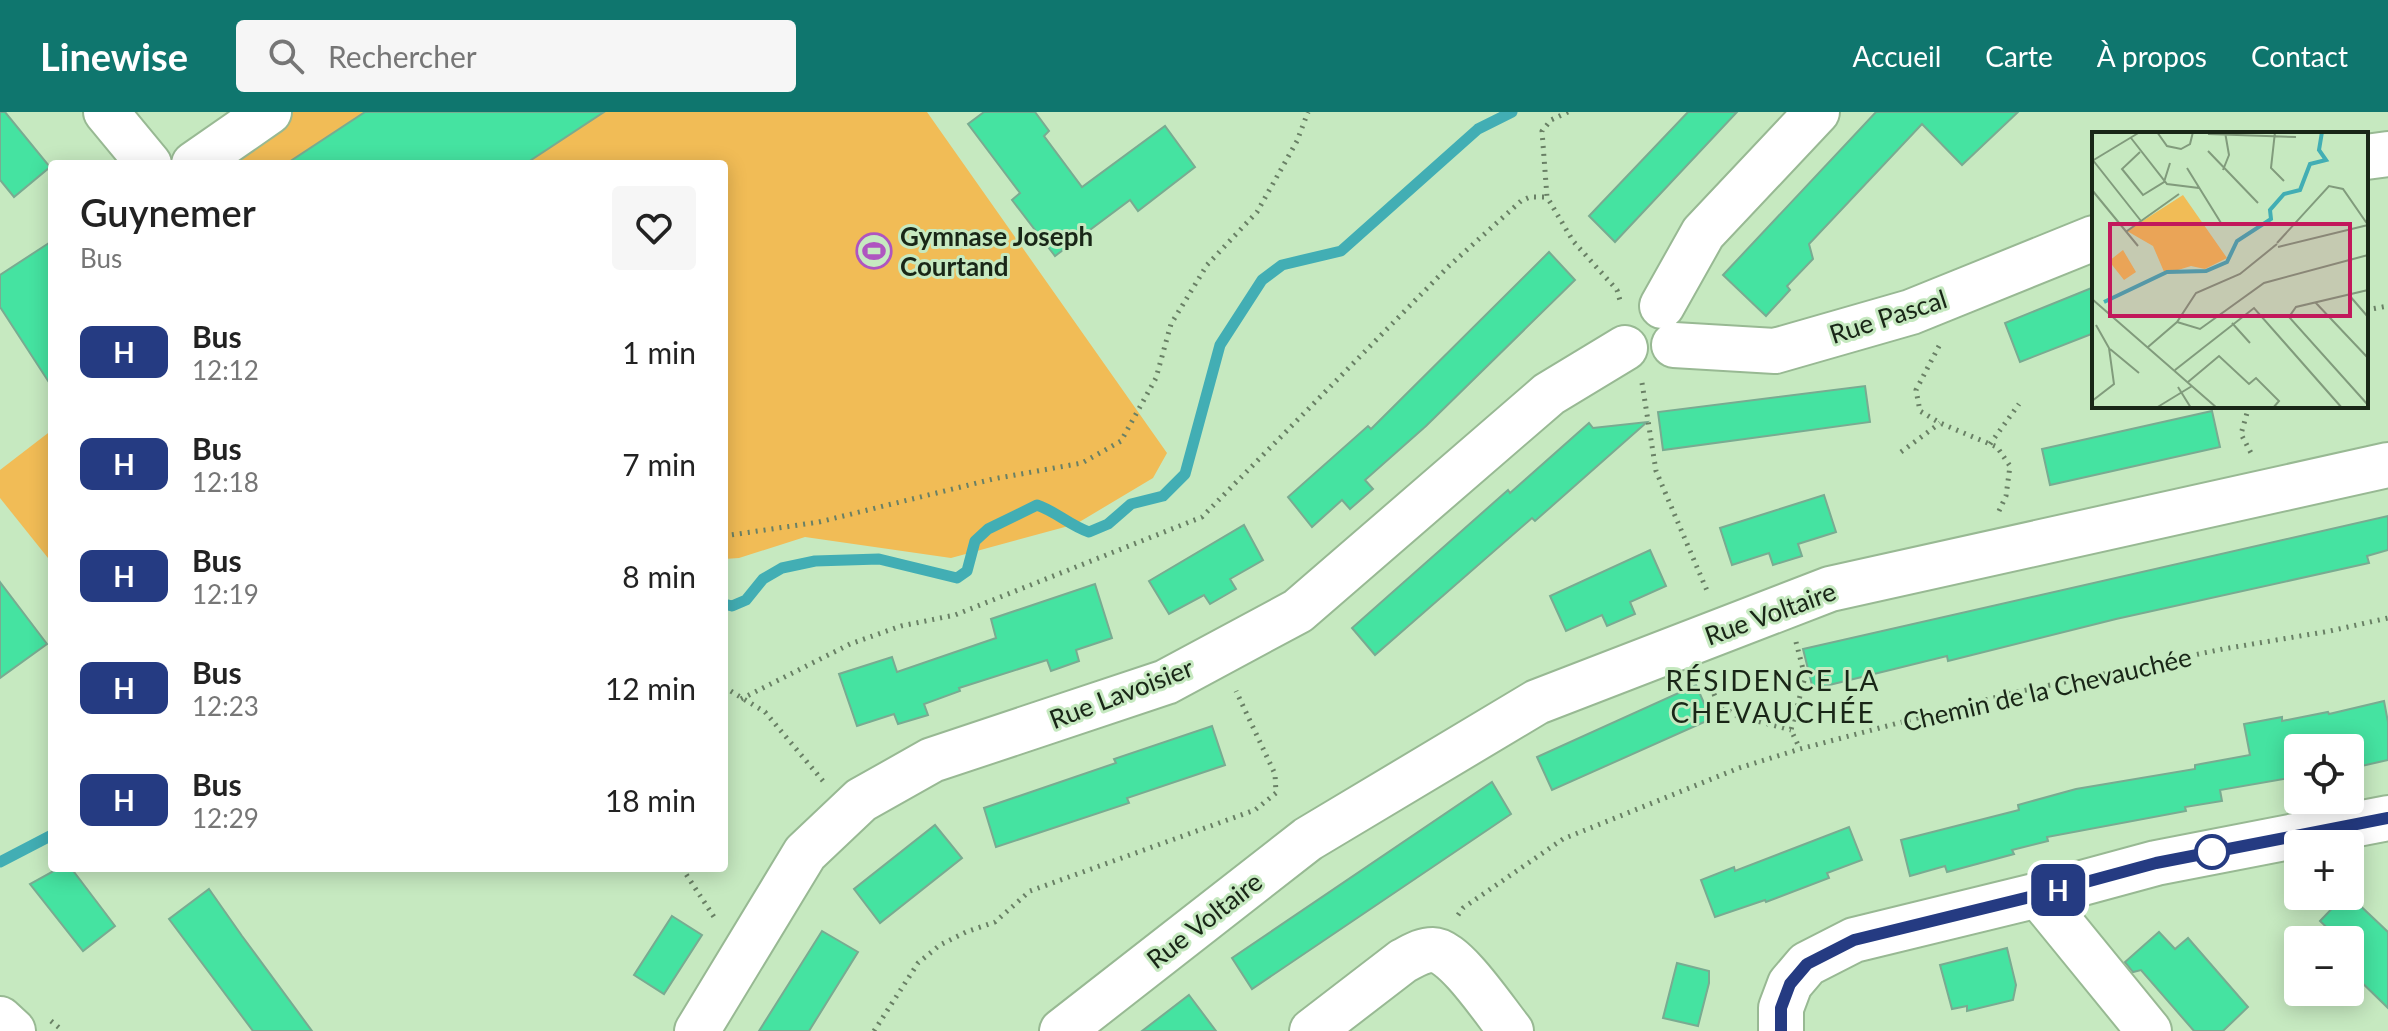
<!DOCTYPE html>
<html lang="fr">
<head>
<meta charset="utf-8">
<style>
  :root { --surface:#fff; --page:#f6f6f6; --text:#222; --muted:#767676; --accent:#0f766e }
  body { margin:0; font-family:Lato,sans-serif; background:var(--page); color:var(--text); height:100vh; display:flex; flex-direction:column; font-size:30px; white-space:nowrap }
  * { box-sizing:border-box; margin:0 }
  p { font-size:26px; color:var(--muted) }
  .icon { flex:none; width:44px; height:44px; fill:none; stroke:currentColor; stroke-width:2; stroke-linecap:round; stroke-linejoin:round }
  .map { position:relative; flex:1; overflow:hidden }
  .drawer { position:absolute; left:48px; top:48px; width:680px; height:712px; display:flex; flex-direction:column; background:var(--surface); border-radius:8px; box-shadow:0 4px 20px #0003 }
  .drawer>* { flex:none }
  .badge { padding:0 16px; border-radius:12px; font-size:28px; line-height:52px }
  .buttons { position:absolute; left:2284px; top:622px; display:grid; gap:16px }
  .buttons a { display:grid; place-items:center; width:80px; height:80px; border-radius:8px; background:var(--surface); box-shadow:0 4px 20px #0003; font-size:40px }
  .map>.badge { position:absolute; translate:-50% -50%; box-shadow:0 0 0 4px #fff }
  .round { display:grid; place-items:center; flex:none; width:84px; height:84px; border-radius:8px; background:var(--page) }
  .overview { display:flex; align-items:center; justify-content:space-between; height:136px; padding:0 32px }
  h1 { font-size:38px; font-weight:600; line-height:60px }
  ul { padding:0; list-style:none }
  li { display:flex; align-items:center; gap:24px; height:112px; padding:0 32px }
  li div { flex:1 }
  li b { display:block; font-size:30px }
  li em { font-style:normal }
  li .badge { min-width:88px; font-weight:700; text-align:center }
  header { display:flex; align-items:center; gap:48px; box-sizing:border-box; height:112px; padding:0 40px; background:var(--accent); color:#fff }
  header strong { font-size:38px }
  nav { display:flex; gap:44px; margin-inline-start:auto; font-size:28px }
  .search { width:560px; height:72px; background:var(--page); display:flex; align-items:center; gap:20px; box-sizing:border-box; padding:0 28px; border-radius:8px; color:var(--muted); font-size:30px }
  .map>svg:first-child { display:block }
  .green { fill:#f1bc56 }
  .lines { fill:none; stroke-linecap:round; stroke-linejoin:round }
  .stream { stroke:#42aeb4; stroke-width:11 }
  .building { fill:#45e3a1; stroke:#79ab91; stroke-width:2 }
  .minor-casing { stroke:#98b993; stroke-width:48 }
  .major-casing { stroke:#98b993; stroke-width:48 }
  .path { stroke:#698065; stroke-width:5; stroke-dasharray:2 6; stroke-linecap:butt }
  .minor { stroke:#fff; stroke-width:44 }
  .major { stroke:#fff; stroke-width:44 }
  .line-casing { stroke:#fff; stroke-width:18 }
  .line { stroke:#253b82; stroke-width:12 }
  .stop-dot { fill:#fff; stroke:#253b82; stroke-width:4 }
  .labels { text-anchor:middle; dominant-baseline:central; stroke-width:6; stroke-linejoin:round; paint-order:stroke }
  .poi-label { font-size:26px; font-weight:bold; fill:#192617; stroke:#c6e9c0; text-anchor:start }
  .street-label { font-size:26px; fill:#192617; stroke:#c6e9c0 }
  .neighbourhood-label { font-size:28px; letter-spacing:2px; fill:#192617; stroke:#c6e9c0 }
  .inset-river { fill:none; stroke:#42aeb4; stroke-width:4 }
  .inset-road { fill:none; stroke:#819b7c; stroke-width:2 }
  .view { fill:#c2185b; fill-opacity:0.15; stroke:#c2185b; stroke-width:4 }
  .inset-edge { fill:none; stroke:#192617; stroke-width:4 }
</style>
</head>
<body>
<header>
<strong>Linewise</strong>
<div class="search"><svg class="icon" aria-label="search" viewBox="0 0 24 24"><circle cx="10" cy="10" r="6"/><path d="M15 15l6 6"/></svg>Rechercher</div>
<nav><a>Accueil</a><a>Carte</a><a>À propos</a><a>Contact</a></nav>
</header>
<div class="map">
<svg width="2388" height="919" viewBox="0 0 2388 919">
  <rect width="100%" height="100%" fill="#c6e9c0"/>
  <!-- green -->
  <g class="green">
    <path d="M269 0H927L1167 341 1153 366 1076 412 951 446 805 425 739 446 724 447V52H194Z"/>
    <path d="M52 318V451L0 386V358Z"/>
  </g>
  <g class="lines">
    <!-- stream -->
    <g class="stream">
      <path d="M724 492 732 494 746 488 763 467 782 456 815 449 879 447 957 466 967 459 975 429 988 417 1037 393C1057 400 1069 413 1089 420L1108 412 1131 392 1163 384 1185 362 1220 233 1262 168 1282 153 1341 139 1478 17 1512 0"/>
      <path d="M0 750 52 723"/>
    </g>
  </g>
  <!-- building -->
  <g class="building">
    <path d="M0 0H5L50 55 14 85 0 68Z"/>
    <path d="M365 0H604L525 52H286Z"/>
    <path d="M984 0H1035L1049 19 1044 24 1082 75 1165 14 1195 55 1138 99 1130 88 1055 144 1012 88 1020 81 968 12Z"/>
    <path d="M1688 0H1737L1615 130 1589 104Z"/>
    <path d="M1876 0H2018L1962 53 1922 12 1809 132 1813 147 1787 174 1790 178 1766 204 1723 163Z"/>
    <path d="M52 129V275L0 195V163Z"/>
    <path d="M1549 140 1575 168 1426 314 1365 368 1373 377 1350 397 1342 388 1312 415 1288 385 1368 314 1371 317Z"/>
    <path d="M2094 175V221L2020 250 2005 211Z"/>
    <path d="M1865 274 1870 310 1663 338 1658 300Z"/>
    <path d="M2212 299 2220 335 2050 373 2042 337Z"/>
    <path d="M1647 310 1535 409 1532 406 1375 543 1352 516 1508 378 1510 381 1589 311 1593 316Z"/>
    <path d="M1824 383 1836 420 1798 432 1802 444 1773 453 1769 441 1732 453 1720 416Z"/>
    <path d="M2388 404V438L2367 444 2369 451 2116 507 1948 549 1947 544 1813 577 1803 537Z"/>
    <path d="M1244 413 1263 448 1230 467 1236 477 1210 492 1204 483 1169 502 1149 469Z"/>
    <path d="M1650 438 1666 474 1630 490 1635 502 1607 514 1602 503 1566 519 1550 484Z"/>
    <path d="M0 470 47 532 0 566Z"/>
    <path d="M1095 472 1112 526 1076 538 1079 549 1051 559 1047 548 959 576 960 579 924 592 928 603 898 612 894 602 857 614 839 562 892 545 897 560 996 526 991 507Z"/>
    <path d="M1696 573 1711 607 1552 678 1537 645Z"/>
    <path d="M2384 589 2388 610V648L2357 655 2358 658 2350 660V636H2298V669L2291 670 2290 666 2220 678 2222 689 2185 695 2186 699 2047 725 2048 729 2012 738 2014 742 1947 760 1945 754 1910 764 1901 728 2019 698 2018 693 2076 677 2195 657V653L2250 643 2244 612 2282 605V609L2328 600 2329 602Z"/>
    <path d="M1212 614 1225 653 1127 686 1129 691 996 735 984 696 1116 651 1114 647Z"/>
    <path d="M1492 670 1511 702 1252 877 1232 846Z"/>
    <path d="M935 713 962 746 880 811 854 777Z"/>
    <path d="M1849 715 1862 748 1827 761 1829 766 1766 790 1765 788 1715 805 1701 768 1734 755 1735 759Z"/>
    <path d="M59 756H71L115 814 83 839 30 772Z"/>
    <path d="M209 777 242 824 312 919H253L169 807Z"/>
    <path d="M2344 784H2350L2388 820V896L2350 859V828H2340L2320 809Z"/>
    <path d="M672 804 702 823 664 882 634 863Z"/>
    <path d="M822 819 858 840 809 919H759Z"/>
    <path d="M2159 820 2175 837 2188 826 2248 895 2223 919H2194L2141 858 2133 860 2125 850Z"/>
    <path d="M2007 836 2016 873 2013 888 1967 899V894L1952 897 1940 853Z"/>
    <path d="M1677 851 1709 859V871L1698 914 1663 906Z"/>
    <path d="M1189 883 1216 919H1142Z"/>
  </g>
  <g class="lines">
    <defs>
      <g id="minor">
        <path d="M106 0 149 52"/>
        <path d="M2366 45 2388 42"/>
        <path d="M194 52 269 0"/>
        <path d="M1662 194 1703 121 1817 0"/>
        <path d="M1674 233 1775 239 1911 200 2094 126"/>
        <path d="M2038 783 2149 919"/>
        <path d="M697 919 805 741 861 688 932 648 1166 570 1298 499 1549 282 1625 236"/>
        <path d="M1062 919 1308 727 1537 590 1830 477 2388 353"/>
        <path d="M1312 919 1403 849C1413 844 1421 838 1433 838 1455 838 1496 901 1511 919"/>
        <path d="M1781 919V896L1790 872 1807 852 1854 828 2038 783 2156 751 2388 706"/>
      </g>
      <path id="major" d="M0 907 13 919"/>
    </defs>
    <!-- minor casing -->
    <use href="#minor" class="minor-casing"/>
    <!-- major casing -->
    <use href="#major" class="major-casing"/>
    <!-- path -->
    <g class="path">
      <path d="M1568 0 1551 8 1542 19 1547 85 1573 129 1617 178 1621 192"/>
      <path d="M2366 198 2388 194"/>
      <path d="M1939 234 1916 278 1920 299 1940 311 1997 335 2010 354 2006 384 1999 399"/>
      <path d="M1642 271 1656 359 1708 481"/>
      <path d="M2249 294 2241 322 2251 341"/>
      <path d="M1990 332 2019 292"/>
      <path d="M1901 340 1940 311"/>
      <path d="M724 424 819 410 993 367 1082 351 1121 329 1156 266 1171 212 1207 153 1257 100 1297 29 1308 0"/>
      <path d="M1796 530 1805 565 1791 618 1800 637"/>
      <path d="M1708 567 1718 592 1737 604 1791 618"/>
      <path d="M724 575 765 600 823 669"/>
      <path d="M741 587 850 532 901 514 955 503 1202 405 1449 154 1521 89 1530 85H1547"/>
      <path d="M682 756 716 808"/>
      <path d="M1458 803 1463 796 1563 727 1739 656 1800 637 2012 581 2223 537 2330 519 2388 506"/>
      <path d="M51 909 63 919"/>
      <path d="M874 919 918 851 940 833 966 820 995 810 1030 779 1255 698 1276 681 1275 662 1236 579"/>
    </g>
    <!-- minor -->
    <use href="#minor" class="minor"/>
    <!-- major -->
    <use href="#major" class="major"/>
  </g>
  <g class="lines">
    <defs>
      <path id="line" d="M1781 919V896L1790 872 1807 852 1854 828 2038 783 2156 751 2388 706"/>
    </defs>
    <!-- line casing -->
    <use href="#line" class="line-casing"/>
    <!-- line -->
    <use href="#line" class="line"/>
  </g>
  <!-- icons -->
  <defs>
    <symbol id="stadium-ring" viewBox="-11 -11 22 22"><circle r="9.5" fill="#c6e9c0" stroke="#af54c0" stroke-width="1.5"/><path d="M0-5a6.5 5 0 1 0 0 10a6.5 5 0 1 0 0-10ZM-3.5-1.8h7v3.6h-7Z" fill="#af54c0"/></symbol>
  </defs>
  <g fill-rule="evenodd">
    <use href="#stadium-ring" x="854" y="119" width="40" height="40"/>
  </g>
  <!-- markers -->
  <circle class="stop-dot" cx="2212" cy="740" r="16"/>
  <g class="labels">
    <!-- poi labels -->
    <g class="poi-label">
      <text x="900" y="124">Gymnase Joseph<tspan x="900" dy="30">Courtand</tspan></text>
    </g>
    <!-- street labels -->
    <g class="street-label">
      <text transform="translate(1888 204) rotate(-18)">Rue Pascal</text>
      <text transform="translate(1770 501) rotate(-20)">Rue Voltaire</text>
      <text transform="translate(2047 577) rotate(-13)">Chemin de la Chevauchée</text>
      <text transform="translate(1121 581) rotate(-21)">Rue Lavoisier</text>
      <text transform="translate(1204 808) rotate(-38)">Rue Voltaire</text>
    </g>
    <!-- neighbourhood labels -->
    <g class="neighbourhood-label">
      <text x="1773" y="568">RÉSIDENCE LA<tspan x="1773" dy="32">CHEVAUCHÉE</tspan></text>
    </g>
  </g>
  <!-- overview -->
  <g transform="translate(2092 20)">
    <rect width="276" height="276" fill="#c6e9c0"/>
    <path d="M91 63 135 126 113 137 99 134 73 142 61 114 35 99ZM31 118 44 140 32 148 17 129Z" fill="#f1bc56"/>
    <path class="inset-river" d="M12 170 75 140 114 139 135 130 145 109 179 87 178 78 192 62 208 58 218 32 234 28 227 18 230 0"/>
    <path class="inset-road" d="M65 0 75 14 89 17 98 12 101 0M183 0 179 36 192 49M116 2 204 5M39 6 75 52 107 56M116 19 166 71M48 20 30 37 51 63 72 50 78 31M0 27 49 89M0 29 48 0M95 36 129 91M131 38 137 23 133 0M0 58 46 114M35 99 87 62M185 111 237 54 251 57 276 93M186 115 276 93M276 158 204 175 197 185 276 273M257 163 276 185M0 167 125 276M223 170 276 226M85 190 108 197 172 151 276 123M140 191 158 211M56 215 85 190 104 161 148 142 185 112 181 115M18 217 47 241M83 238 162 176 250 276M96 250 127 224 157 252 164 246 187 269 181 276M86 255 99 276M0 269 22 252 17 216 4 193M64 276 100 254"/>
    <path class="view" d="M18 92H258V184H18Z"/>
    <rect width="276" height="276" class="inset-edge"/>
  </g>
</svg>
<div class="buttons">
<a><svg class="icon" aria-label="locate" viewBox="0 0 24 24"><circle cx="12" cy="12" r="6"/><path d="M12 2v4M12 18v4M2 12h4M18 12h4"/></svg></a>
<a>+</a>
<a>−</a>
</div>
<b class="badge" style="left:2058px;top:778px;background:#253b82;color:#fff">H</b>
<section class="drawer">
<div class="overview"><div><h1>Guynemer</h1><p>Bus</p></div><a class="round"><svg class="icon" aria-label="heart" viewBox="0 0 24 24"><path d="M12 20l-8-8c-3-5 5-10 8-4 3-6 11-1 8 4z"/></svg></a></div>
<ul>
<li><span class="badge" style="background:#253b82;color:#fff">H</span><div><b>Bus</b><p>12:12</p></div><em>1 min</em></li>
<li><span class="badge" style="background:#253b82;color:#fff">H</span><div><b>Bus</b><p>12:18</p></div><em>7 min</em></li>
<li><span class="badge" style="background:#253b82;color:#fff">H</span><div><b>Bus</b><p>12:19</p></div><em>8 min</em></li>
<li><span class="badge" style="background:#253b82;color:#fff">H</span><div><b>Bus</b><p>12:23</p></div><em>12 min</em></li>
<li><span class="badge" style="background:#253b82;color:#fff">H</span><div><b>Bus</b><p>12:29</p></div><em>18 min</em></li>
</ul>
</section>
</div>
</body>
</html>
